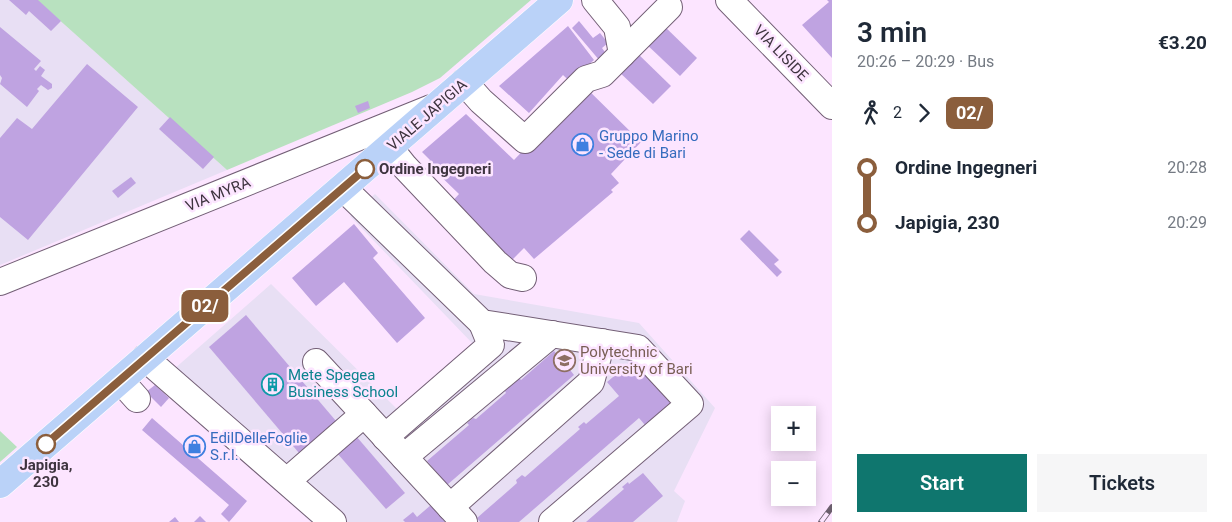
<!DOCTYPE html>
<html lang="en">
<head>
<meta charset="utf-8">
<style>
  :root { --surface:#fff; --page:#f6f6f7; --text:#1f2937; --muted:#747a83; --accent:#0f766e }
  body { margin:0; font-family:Roboto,sans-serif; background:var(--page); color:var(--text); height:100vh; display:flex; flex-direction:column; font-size:19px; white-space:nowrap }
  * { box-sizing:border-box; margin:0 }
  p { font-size:16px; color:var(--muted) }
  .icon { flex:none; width:28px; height:28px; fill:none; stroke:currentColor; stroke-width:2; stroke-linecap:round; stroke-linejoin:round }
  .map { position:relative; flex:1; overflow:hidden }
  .sheet { display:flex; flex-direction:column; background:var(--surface); width:400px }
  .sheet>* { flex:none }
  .badge { padding:0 10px; border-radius:8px; font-size:18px; line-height:32px }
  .tools { position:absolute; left:771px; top:406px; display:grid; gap:10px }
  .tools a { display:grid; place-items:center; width:45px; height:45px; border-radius:0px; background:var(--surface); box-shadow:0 2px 12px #0003; font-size:25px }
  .map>.badge { position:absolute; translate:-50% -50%; box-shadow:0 0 0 2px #fff }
  .legs { display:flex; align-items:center; gap:8px; height:55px; padding:0 25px; font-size:16px }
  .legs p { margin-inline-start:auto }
  .headline { display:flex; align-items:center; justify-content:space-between; height:85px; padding:0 25px }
  h1 { font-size:28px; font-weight:600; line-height:38px }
  .cta { display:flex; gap:10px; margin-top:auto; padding:10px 25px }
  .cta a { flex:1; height:58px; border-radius:0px; background:var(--accent); color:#fff; font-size:20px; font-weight:600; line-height:58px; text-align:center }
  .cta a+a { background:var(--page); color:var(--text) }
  ul { padding:0 25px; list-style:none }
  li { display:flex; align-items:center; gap:18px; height:55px; font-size:19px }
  li i { display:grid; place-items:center; width:8px; height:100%; margin:0 6px; background:currentColor }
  li i::after { content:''; width:12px; height:12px; margin:-6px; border:4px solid; border-radius:50%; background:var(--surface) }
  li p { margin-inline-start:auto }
  li:first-child i { background:linear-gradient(#0000 50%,currentColor 0) }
  li:last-child i { background:linear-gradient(currentColor 50%,#0000 0) }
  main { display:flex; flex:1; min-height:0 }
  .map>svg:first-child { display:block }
  .education { fill:#e8dff4 }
  .green { fill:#b8e1bf }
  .building { fill:#bfa3e1 }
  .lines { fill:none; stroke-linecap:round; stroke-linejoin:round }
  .minor-casing { stroke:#735f76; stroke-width:28 }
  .major-casing { stroke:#fff; stroke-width:29 }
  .minor { stroke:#fff; stroke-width:26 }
  .major { stroke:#bad2f8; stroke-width:28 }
  .rail-casing { stroke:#6b5e6d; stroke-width:5.5 }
  .rail { stroke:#fce5ff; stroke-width:4; stroke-dasharray:11; stroke-linecap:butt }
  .line-1-casing { stroke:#fff; stroke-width:11 }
  .line-1 { stroke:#8b5e3c; stroke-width:8 }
  .stop-1-dot { fill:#fff; stroke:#8b5e3c; stroke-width:2.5 }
  .labels { text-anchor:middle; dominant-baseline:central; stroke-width:5; stroke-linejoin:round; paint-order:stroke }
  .street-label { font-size:15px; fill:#3e343f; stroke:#fce5ff }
  .shop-label { font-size:15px; fill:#366cbe; stroke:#fce5ff; text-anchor:start }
  .stop-label { font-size:15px; font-weight:bold; fill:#3e343f; stroke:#fce5ff; text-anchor:start }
  .education-label { font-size:15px; fill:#785e54; stroke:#fce5ff; text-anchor:start }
  .culture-label { font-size:15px; fill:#0d838f; stroke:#fce5ff; text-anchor:start }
</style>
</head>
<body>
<main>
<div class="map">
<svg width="832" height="522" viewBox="0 0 832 522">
  <rect width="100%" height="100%" fill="#fce5ff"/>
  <!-- education -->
  <g class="education">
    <path d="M0 0H37L227 170 0 265Z"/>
    <path d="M375 194 474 294 639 323 715 408 674 491 685 501 677 522H311L157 384 271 284 398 410 473 344 350 216Z"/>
  </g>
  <!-- green -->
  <g class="green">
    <path d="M37 0H531L440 78 412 92 227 170Z"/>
    <path d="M0 431 17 447 0 462Z"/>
  </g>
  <!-- building -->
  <g class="building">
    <path d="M9 0H38L61 21 51 31 29 11 26 15Z"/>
    <path d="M827 0H832V58L802 25 829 2Z"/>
    <path d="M579 21 593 38 600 33 608 43 602 48 607 55 600 61 572 28Z"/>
    <path d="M660 22 697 58 680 76 643 41Z"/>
    <path d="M568 26 594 60 575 77 641 142 611 174 619 183 611 190 613 192 534 259 524 248 508 264 448 206 459 194 427 163 430 160 422 152 466 114 514 160 580 91 563 75 529 113 499 86Z"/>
    <path d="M0 27 41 61 34 69 36 71 40 66 45 70 41 76 52 84V88L48 90 41 85 37 89 39 91 27 107 0 84 2 78 0 75Z"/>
    <path d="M634 50 671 86 653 104 616 69Z"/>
    <path d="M87 64 138 107 28 240 0 217V138L17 118 32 129Z"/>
    <path d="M368 101 370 108 358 113 355 106Z"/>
    <path d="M170 117 214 157 203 169 159 129Z"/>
    <path d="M131 177 136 183 118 198 112 191Z"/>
    <path d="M354 224 378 253 373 258 425 318 397 343 344 282 316 306 292 278Z"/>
    <path d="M749 230 779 260 774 264 782 272 777 277 740 239Z"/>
    <path d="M246 315 336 421 299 453 209 347Z"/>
    <path d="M554 351 562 360 564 358 569 364 567 366 574 375 447 485 427 461 469 425 467 423 473 418 476 419 506 393 505 391 519 378 521 380Z"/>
    <path d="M635 359 678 407 650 431 639 418 519 522H480L477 518 517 483 516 480 522 475 525 477 580 429 578 427 584 422 586 424 619 396 607 382Z"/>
    <path d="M155 385 169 398 161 407 146 392Z"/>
    <path d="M152 418 247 501 229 522 221 514 229 505 142 430Z"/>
    <path d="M356 436 405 493 386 509 337 453Z"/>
    <path d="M643 473 663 496 633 522H586L624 489 622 487 628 482 629 484Z"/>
    <path d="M431 505 445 522H405L403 520 413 512 417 517Z"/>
    <path d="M200 516 206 522H194Z"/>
    <path d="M175 517 179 522H169Z"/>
  </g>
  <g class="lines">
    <defs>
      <g id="minor">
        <path d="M595 0 617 27 622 54"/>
        <path d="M729 0 832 106"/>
        <path d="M464 82 481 101 525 140 586 79 602 74 669 7"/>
        <path d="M389 147 405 167 495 262 510 275 523 278"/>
        <path d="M343 188 482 323 638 348 690 404 552 522"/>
        <path d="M0 282 431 108"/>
        <path d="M145 358 333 522"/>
        <path d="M316 362 464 522"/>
        <path d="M120 380 137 399"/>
        <path d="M385 437 491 345 482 323"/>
        <path d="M404 457 552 334"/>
        <path d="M287 481 364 414"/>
        <path d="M450 507 591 382 602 342"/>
      </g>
      <path id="major" d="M0 484 559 0"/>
    </defs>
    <!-- minor casing -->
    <use href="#minor" class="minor-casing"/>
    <!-- major casing -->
    <use href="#major" class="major-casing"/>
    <!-- minor -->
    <use href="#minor" class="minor"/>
    <!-- major -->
    <use href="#major" class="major"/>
    <defs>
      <path id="rail" d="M821 522 832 507"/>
    </defs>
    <!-- rail casing -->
    <use href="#rail" class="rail-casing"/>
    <!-- rail -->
    <use href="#rail" class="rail"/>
  </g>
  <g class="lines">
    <defs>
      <path id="line-1" d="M46 444 365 169"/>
    </defs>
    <!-- line-1 casing -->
    <use href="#line-1" class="line-1-casing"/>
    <!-- line-1 -->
    <use href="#line-1" class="line-1"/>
  </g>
  <!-- icons -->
  <defs>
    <symbol id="shop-ring" viewBox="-11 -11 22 22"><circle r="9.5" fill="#fce5ff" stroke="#3f7fe0" stroke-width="1.5"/><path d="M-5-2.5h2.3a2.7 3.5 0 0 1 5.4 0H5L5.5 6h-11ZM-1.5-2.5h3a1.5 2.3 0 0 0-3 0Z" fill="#3f7fe0"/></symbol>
    <symbol id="university-ring" viewBox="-11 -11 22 22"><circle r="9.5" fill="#fce5ff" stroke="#8d6e63" stroke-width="1.5"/><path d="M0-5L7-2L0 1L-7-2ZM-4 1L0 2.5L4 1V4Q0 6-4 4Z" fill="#8d6e63"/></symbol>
    <symbol id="building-ring" viewBox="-11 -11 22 22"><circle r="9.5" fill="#fce5ff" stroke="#0f9aa8" stroke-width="1.5"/><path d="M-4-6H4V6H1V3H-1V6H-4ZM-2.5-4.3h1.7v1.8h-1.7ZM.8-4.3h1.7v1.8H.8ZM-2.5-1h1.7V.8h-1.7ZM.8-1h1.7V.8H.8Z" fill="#0f9aa8"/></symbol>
  </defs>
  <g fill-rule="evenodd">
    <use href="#shop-ring" x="570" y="132" width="25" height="25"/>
    <use href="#university-ring" x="552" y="348" width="25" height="25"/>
    <use href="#building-ring" x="260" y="372" width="25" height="25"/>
    <use href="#shop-ring" x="182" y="434" width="25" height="25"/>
  </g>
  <!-- markers -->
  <g class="stop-1-dot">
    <circle cx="365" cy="169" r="9"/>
    <circle cx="46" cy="444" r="9"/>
  </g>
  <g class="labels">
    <!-- street labels -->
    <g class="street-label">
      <text transform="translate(781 53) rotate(46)">VIA LISIDE</text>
      <text transform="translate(427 115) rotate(-41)">VIALE JAPIGIA</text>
      <text transform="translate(218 194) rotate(-22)">VIA MYRA</text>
    </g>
    <!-- shop labels -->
    <g class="shop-label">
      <text x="599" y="136">Gruppo Marino<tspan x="599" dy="17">- Sede di Bari</tspan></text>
      <text x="210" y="438">EdilDelleFoglie<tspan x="210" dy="17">S.r.l.</tspan></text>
    </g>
    <!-- stop labels -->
    <g class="stop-label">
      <text x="379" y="169">Ordine Ingegneri</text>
      <text x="46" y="465" text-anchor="middle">Japigia,<tspan x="46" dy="17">230</tspan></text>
    </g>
    <!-- education labels -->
    <g class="education-label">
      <text x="580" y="352">Polytechnic<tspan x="580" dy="17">University of Bari</tspan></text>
    </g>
    <!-- culture labels -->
    <g class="culture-label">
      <text x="288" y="375">Mete Spegea<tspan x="288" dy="17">Business School</tspan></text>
    </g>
  </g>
</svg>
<div class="tools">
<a>+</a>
<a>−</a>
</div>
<b class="badge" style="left:205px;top:306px;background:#8b5e3c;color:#fff">02/</b>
</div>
<section class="sheet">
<div class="headline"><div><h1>3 min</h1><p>20:26 – 20:29 · Bus</p></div><b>€3.20</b></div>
<div class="legs"><svg class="icon" aria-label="walk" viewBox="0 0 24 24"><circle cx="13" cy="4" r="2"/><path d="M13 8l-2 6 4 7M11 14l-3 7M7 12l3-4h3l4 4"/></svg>2<svg class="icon" aria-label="forward" viewBox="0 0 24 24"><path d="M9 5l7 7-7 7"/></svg><b class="badge" style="background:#8b5e3c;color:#fff">02/</b></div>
<ul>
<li><i style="color:#8b5e3c"></i><b>Ordine Ingegneri</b><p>20:28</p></li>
<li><i style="color:#8b5e3c"></i><b>Japigia, 230</b><p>20:29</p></li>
</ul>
<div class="cta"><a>Start</a><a>Tickets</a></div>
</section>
</main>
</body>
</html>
